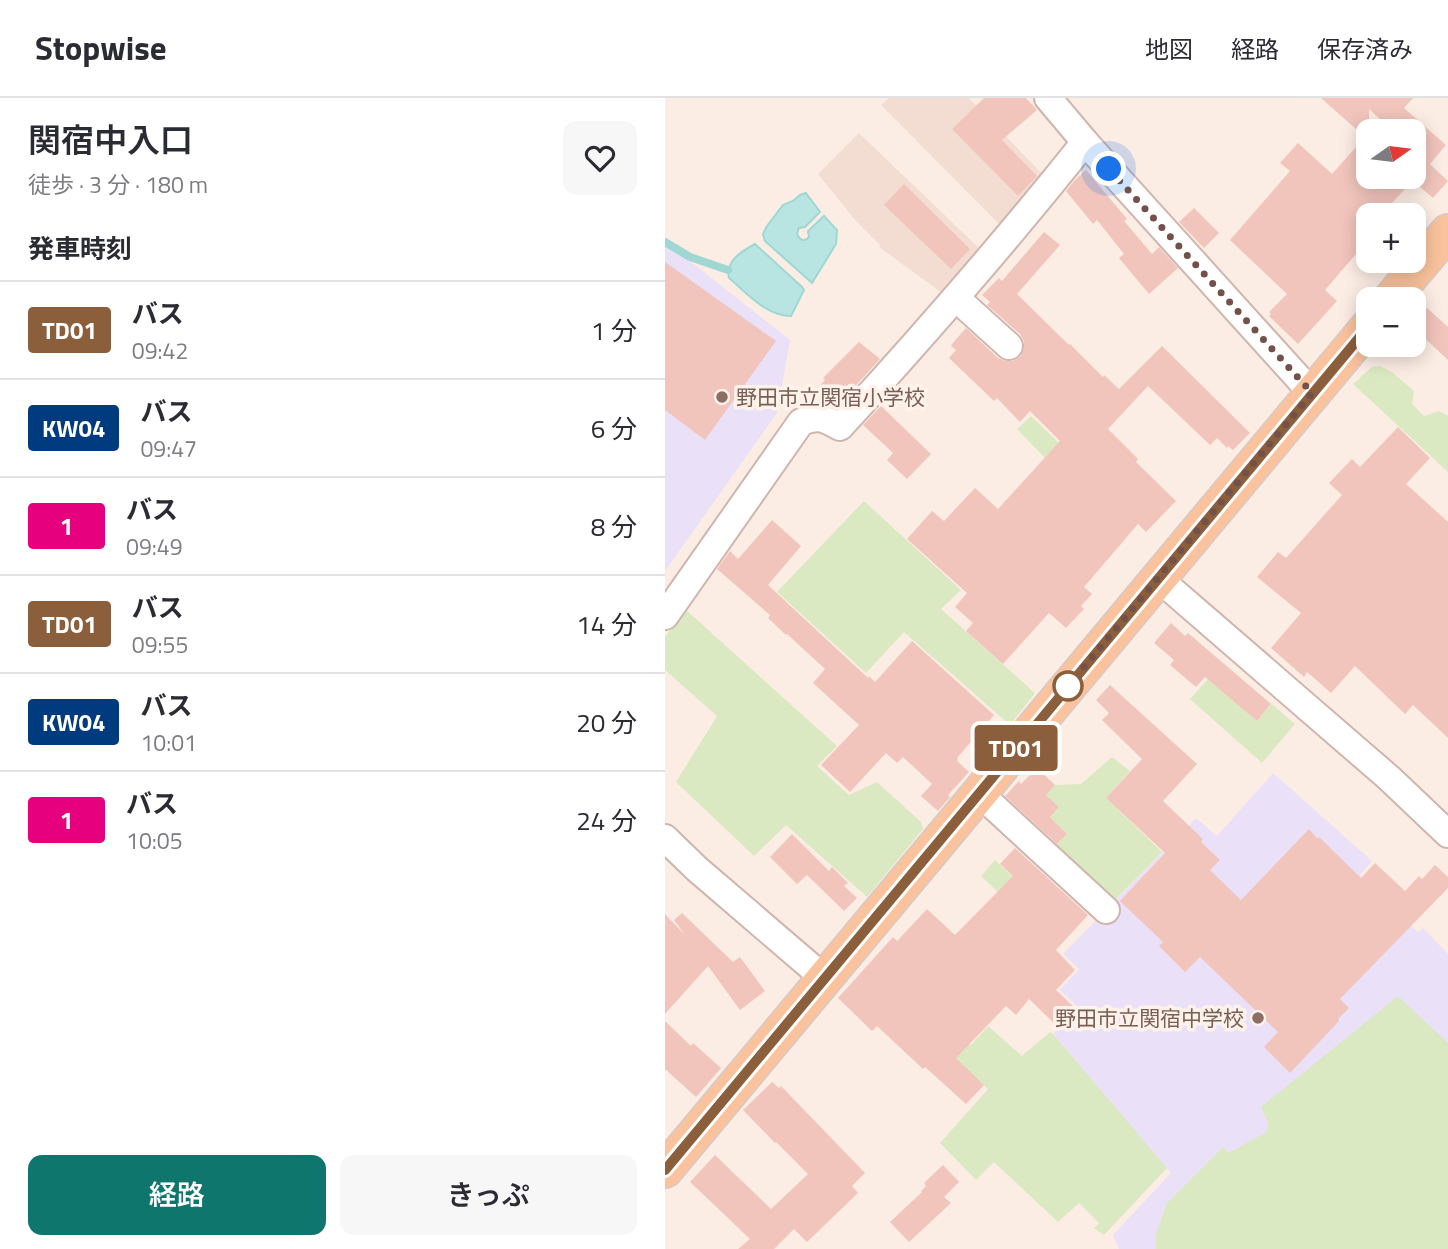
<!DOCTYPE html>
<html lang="ja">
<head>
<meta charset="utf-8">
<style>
  :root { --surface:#fff; --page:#f7f7f7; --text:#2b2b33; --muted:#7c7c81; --line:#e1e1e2; --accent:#0f766e }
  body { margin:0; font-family:"Titillium Web","Noto Sans JP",sans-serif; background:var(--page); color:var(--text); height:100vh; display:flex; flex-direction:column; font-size:26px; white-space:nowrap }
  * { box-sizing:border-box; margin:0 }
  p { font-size:23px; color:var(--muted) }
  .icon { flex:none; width:38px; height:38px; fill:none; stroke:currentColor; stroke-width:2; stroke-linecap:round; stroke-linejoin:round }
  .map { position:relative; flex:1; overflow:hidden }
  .sheet { display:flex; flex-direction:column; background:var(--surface); width:665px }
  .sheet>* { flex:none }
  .badge { padding:0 14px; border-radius:5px; font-size:24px; line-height:46px }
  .needle { width:46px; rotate:76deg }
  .tools { position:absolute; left:691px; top:21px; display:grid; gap:14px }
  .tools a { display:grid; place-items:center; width:70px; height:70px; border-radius:14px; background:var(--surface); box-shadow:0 4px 18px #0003; font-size:35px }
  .you { position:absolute; width:35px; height:35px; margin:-18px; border:5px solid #fff; border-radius:50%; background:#1a73e8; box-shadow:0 0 0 10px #1a73e833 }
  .map>.badge { position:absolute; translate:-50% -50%; box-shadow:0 0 0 4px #fff }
  h2 { padding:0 28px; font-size:26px; line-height:63px }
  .round { display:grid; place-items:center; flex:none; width:74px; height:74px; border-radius:14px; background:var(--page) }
  .summary { display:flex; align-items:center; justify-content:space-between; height:119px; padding:0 28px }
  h1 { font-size:33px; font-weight:600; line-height:52px }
  .button { display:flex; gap:14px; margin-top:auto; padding:14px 28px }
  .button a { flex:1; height:80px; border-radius:14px; background:var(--accent); color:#fff; font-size:28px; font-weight:600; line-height:80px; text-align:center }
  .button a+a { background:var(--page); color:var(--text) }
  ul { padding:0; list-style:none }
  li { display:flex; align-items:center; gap:21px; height:98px; padding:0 28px; border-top:2px solid var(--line) }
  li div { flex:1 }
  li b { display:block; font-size:26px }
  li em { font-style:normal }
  li .badge { min-width:77px; font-weight:700; text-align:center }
  header { display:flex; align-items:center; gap:42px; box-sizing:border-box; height:98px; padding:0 35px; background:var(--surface); border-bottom:2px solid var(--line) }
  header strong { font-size:33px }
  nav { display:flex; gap:38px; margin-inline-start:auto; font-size:24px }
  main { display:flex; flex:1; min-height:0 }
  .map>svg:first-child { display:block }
  .residential { fill:#f3ddd2 }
  .education { fill:#eae0f8 }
  .green { fill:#dae9c2 }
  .water { fill:#b8e5e2; stroke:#9fd7d3; stroke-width:2 }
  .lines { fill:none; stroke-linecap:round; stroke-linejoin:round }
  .stream { stroke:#9fd7d3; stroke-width:8 }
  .building { fill:#f1c5bc; fill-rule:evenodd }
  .minor-casing { stroke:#cfb5ad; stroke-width:30 }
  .major-casing { stroke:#d5cac9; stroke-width:38 }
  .minor { stroke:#fff; stroke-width:26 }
  .major { stroke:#fac39d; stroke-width:35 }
  .line-casing { stroke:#fff; stroke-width:16 }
  .line { stroke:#8b5e3c; stroke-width:10 }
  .walk { stroke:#74504a; stroke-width:7; stroke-dasharray:0 12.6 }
  .education-dot { fill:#8d6e63; stroke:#fff2ea; stroke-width:2.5 }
  .stop-dot { fill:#fff; stroke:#8b5e3c; stroke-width:3.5 }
  .labels { text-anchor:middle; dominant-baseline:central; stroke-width:7; stroke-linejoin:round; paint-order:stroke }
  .education-label { font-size:21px; fill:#785e54; stroke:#fff2ea; text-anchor:start }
</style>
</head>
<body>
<header>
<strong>Stopwise</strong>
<nav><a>地図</a><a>経路</a><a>保存済み</a></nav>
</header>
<main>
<section class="sheet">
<div class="summary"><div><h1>関宿中入口</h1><p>徒歩 · 3 分 · 180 m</p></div><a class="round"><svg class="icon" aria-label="heart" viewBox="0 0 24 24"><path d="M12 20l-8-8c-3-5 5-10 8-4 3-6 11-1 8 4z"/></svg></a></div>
<h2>発車時刻</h2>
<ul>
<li><span class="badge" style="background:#8b5e3c;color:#fff">TD01</span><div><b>バス</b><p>09:42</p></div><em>1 分</em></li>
<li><span class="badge" style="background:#003b80;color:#fff">KW04</span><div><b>バス</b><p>09:47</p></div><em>6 分</em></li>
<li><span class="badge" style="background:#e6007e;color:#fff">1</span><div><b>バス</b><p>09:49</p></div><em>8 分</em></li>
<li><span class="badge" style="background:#8b5e3c;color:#fff">TD01</span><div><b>バス</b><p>09:55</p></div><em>14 分</em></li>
<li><span class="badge" style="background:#003b80;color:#fff">KW04</span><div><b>バス</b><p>10:01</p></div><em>20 分</em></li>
<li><span class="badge" style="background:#e6007e;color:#fff">1</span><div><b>バス</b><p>10:05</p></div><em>24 分</em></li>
</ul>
<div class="button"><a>経路</a><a>きっぷ</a></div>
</section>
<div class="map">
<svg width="783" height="1151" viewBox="0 0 783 1151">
  <rect width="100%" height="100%" fill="#fcede4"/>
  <!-- residential -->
  <g class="residential">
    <path d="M224 0H304L383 82 340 132 216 7Z"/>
    <path d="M194 35 320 156 281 198 214 149 215 147 191 123 153 76Z"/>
  </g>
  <!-- education -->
  <g class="education">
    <path d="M0 148 20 159 125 242 112 315 0 473Z"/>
    <path d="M608 675 707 763 695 777 753 834 758 830 783 856V1151H454L448 1137 506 1075 388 936 414 910 395 892 414 871 398 856 531 720 552 738Z"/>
  </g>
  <!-- green -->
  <g class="green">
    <path d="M715 268 727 274 749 293 747 306 759 318 774 313 783 318V374L688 286 707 269Z"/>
    <path d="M366 318 393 344 399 339 428 410 352 331Z"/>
    <path d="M199 403 296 492 276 511 370 595 345 627 239 534 201 575 112 494Z"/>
    <path d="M20 511 172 648 152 668 184 697 212 684 256 724 258 731 202 799 121 727 89 758 11 684 52 618 0 572V539Z"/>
    <path d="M543 581 592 623 607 606 630 626 597 665 525 601Z"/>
    <path d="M447 659 465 673 441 700 497 754 448 804 389 749 402 736 385 719 394 709 381 697 390 687 416 686Z"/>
    <path d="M330 762 375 804 360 820 316 778Z"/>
    <path d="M733 898 783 945V1151H491V1136L502 1105 558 1049 564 1055 603 1033V1024L596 1009Z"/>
    <path d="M323 928 357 958 385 934 388 936 502 1070 439 1137 429 1130 434 1125 414 1105 393 1124 329 1064 311 1082 275 1045 323 991 277 947 296 940 306 947Z"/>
  </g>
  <!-- water -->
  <g class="water">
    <path d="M141 95 155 114 140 129 134 130 132 136C135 142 139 145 144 139L143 133 159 118 172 132 171 146 147 185 100 143 98 136 102 128 118 107 128 103 135 97Z"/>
    <path d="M90 146 137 189 139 192 126 218C101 218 82 195 64 180 60 163 77 153 90 146Z"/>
  </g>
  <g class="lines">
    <!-- stream -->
    <path class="stream" d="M0 144 25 159 63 172"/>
  </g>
  <!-- building -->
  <g class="building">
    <path d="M319 0H361L372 12 337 42 372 78 353 98 287 31Z"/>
    <path d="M656 0H748L739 10 781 47 765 66 783 83 768 100 749 84V81L716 117H704V141L660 192 672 203 633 246 604 218 606 216 604 214 622 196 565 142 625 73 615 65 633 45 667 76 700 39ZM704 11 728 33H749V79H704Z"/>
    <path d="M421 72 462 121 459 123 487 156 494 149 513 170 484 196 454 160 459 156 432 122 428 126 401 93 410 82Z"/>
    <path d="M239 86 305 151 286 171 219 107Z"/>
    <path d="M529 110 554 135 539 150 514 124Z"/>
    <path d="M379 134 395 147 352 196 404 247 405 246 438 279 439 277 454 291 497 248 585 335 568 352 563 348 562 350 552 340 545 347 483 288 443 331 473 361 471 364 511 403 481 434 473 426 419 489 427 496 416 508 419 511 401 530 384 515 338 566 301 533 308 525 290 509 302 495 242 441 267 413 279 423 310 390 333 411 395 343 365 313 355 324 332 300 329 303 284 260 291 252 286 248 287 246 301 230 333 260 340 263H348L356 258 359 251V243L355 236 322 207 325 204 317 197 334 180 337 183Z"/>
    <path d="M0 164 111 243 40 342 0 312Z"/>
    <path d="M762 210 783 229V262L749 230V224Z"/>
    <path d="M194 244 215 261 171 309 165 307 150 292 160 282 158 280Z"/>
    <path d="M216 308 266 356 242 381 222 362 228 355 198 327Z"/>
    <path d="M733 329 765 360 741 386 783 424V640L748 607 740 616 690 568 666 595 642 574 639 579 606 550 636 515 592 479 613 454 621 460 677 397 664 385 687 361 695 369Z"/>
    <path d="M107 422 136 448 103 487 203 580 204 578 210 584 247 543 329 617 292 660 293 661 292 663 304 674 283 697 285 699 273 713 256 698 267 686 238 659 232 665 221 655 185 694 156 667 194 627 148 585 160 571 122 536 121 537 103 520 105 517 52 471 65 453 73 461Z"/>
    <path d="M506 525 520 538 523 535 606 606 592 623 540 579 531 589 505 567 509 562 489 545Z"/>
    <path d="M445 587 532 666 498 703 538 741 536 744 555 762 545 772 576 802 644 731 653 741 654 739 696 780 710 765 740 793 754 778 757 781 770 767 783 779V790L675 901 684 910 673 921 674 923 625 975 599 949 613 934 535 859 520 874 494 848 498 844 455 803 500 755 441 700 477 661 437 622 444 615 431 602Z"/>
    <path d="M372 670 390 687 381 697 394 709 385 719 402 736 392 746 340 698 354 683 356 686Z"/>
    <path d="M127 736 164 773 167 769 183 785 179 788 192 800 179 813 142 777 132 786 105 759Z"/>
    <path d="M350 750 423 817 391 852 410 872 391 892 411 911 393 929 364 901 351 917 341 908 291 960 319 987 301 1006 260 969 258 971 212 928 207 933 173 900 228 839 232 843 262 811 290 837 348 778 335 766Z"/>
    <path d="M17 815 68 864 75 859 100 893 75 912 43 868 0 916V816L20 837 9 822Z"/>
    <path d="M0 923 26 948 28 945 56 970 31 999 0 971Z"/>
    <path d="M107 984 114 990 116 988 200 1075 187 1088 193 1095 142 1144 129 1131 109 1151H73L85 1141 25 1084 50 1057 106 1111 143 1076 111 1044 110 1045 78 1012Z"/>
    <path d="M278 1067 294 1084 279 1099 286 1105 244 1144 225 1124 257 1094 256 1093 261 1088 259 1085Z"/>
  </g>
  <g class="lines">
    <defs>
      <g id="minor">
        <path d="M383 0 420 44 647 295"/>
        <path d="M291 200 344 248"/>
        <path d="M493 480 724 680 783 736"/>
        <path d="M0 518 136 324C154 317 158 320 175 329 260 236 342 142 420 44"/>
        <path d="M314 695 441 812"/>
        <path d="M0 740 32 771 159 880"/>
      </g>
      <g id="major">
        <path d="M726 201 783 134"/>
        <path d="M0 1072 704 228"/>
      </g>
    </defs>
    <!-- minor casing -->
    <use href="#minor" class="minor-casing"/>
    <!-- major casing -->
    <use href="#major" class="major-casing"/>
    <!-- minor -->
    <use href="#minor" class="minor"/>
    <!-- major -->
    <use href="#major" class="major"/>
  </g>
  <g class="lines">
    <defs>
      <path id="line" d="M0 1072 704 228"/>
    </defs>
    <!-- line casing -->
    <use href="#line" class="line-casing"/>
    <!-- line -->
    <use href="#line" class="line"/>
    <!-- walk -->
    <path class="walk" d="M403 588 647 295 444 71"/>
  </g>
  <!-- markers -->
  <g class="education-dot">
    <circle cx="57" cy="299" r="7"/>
    <circle cx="593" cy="920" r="7"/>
  </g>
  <circle class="stop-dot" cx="403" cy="588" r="14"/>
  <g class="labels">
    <!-- education labels -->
    <g class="education-label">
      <text x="71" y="299">野田市立関宿小学校</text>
      <text x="579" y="920" text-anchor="end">野田市立関宿中学校</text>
    </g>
  </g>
</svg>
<div class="tools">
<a><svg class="needle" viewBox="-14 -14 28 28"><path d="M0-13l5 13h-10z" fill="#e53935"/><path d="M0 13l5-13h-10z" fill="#7c7c81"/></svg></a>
<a>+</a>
<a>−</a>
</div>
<div class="you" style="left:444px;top:71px"></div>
<b class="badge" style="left:351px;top:650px;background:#8b5e3c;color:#fff">TD01</b>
</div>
</main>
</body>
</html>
